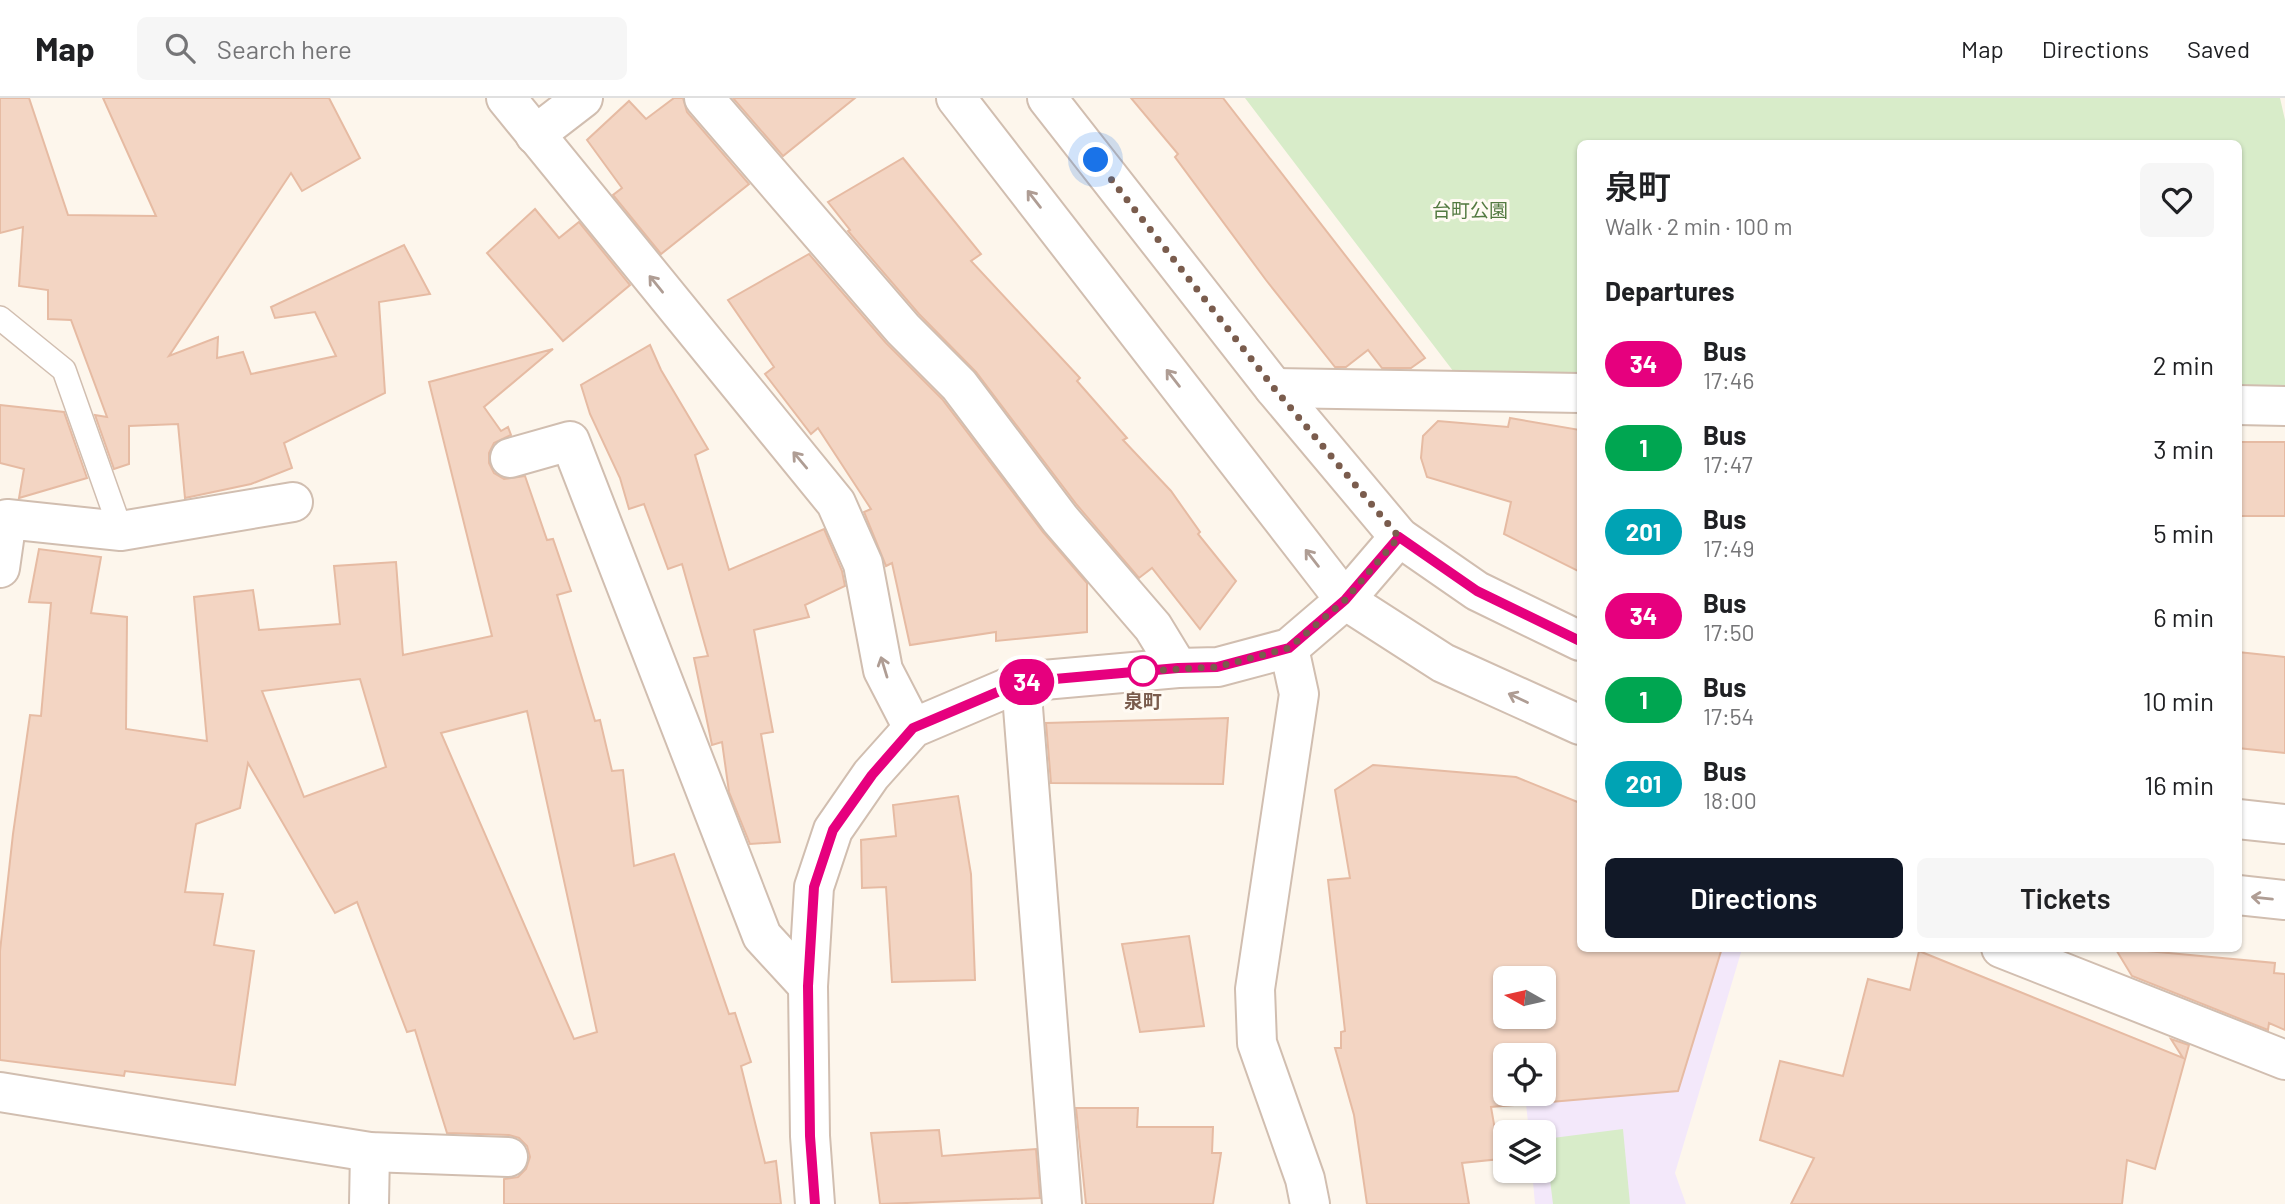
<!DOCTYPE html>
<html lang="en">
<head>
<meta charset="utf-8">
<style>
  :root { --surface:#fff; --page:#f6f6f6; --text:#202124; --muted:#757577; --line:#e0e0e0; --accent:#111827 }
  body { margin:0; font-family:Barlow,"Noto Sans JP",sans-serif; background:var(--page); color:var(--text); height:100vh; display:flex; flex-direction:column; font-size:26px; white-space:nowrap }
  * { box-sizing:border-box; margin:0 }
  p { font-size:23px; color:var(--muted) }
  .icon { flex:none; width:38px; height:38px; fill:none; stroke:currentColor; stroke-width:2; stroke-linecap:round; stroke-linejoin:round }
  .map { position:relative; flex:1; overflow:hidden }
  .drawer { position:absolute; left:1577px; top:42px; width:665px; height:812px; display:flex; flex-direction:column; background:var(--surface); border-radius:10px; box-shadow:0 2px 5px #0004 }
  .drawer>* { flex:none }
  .badge { padding:0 14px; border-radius:23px; font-size:24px; line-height:46px }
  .needle { width:46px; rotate:278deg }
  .buttons { position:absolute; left:1493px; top:868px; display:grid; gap:14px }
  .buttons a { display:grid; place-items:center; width:63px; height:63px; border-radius:10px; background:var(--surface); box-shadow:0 2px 5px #0004; font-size:35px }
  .you { position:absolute; width:35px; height:35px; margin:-18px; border:5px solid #fff; border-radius:50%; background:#1a73e8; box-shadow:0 0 0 10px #1a73e833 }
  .map>.badge { position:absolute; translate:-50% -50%; box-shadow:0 0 0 4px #fff }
  h2 { padding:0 28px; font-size:26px; line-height:63px }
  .round { display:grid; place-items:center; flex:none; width:74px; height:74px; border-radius:10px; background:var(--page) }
  .head { display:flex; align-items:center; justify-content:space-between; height:119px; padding:0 28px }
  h1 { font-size:33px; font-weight:600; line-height:52px }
  .action { display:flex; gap:14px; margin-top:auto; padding:14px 28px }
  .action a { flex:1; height:80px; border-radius:10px; background:var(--accent); color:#fff; font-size:28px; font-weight:600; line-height:80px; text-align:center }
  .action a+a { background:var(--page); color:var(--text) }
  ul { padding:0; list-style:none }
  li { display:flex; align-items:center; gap:21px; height:84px; padding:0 28px }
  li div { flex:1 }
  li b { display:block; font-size:26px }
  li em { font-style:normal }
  li .badge { min-width:77px; font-weight:700; text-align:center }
  header { display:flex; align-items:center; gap:42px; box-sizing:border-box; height:98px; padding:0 35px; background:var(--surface); border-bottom:2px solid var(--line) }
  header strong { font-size:33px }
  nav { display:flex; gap:38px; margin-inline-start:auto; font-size:24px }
  .search { width:490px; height:63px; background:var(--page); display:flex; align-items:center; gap:18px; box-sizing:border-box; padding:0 24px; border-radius:10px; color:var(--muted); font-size:26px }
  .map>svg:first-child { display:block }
  .education { fill:#f3e8fa }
  .green { fill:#d8ecc9 }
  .building { fill:#f3d5c3; stroke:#e6bba3; stroke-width:2; fill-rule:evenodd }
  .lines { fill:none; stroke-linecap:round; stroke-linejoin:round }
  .service-casing { stroke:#d1beb0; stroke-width:26 }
  .minor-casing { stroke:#d1beb0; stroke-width:42 }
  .tertiary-casing { stroke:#d1beb0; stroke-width:42 }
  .service { stroke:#fff; stroke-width:23 }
  .minor { stroke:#fff; stroke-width:38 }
  .tertiary { stroke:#fff; stroke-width:38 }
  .oneway { stroke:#af9d94 }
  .line-casing { stroke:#fff; stroke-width:16 }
  .line { stroke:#e6007e; stroke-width:10 }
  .walk { stroke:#7a5c4d; stroke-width:7; stroke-dasharray:0 12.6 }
  .stop-dot { fill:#fff; stroke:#e6007e; stroke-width:3.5 }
  .labels { text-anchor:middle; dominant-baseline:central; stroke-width:6; stroke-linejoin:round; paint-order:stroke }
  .park-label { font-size:19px; fill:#537a41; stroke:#fffaf3 }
  .stop-label { font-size:19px; font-weight:bold; fill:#7a5c4d; stroke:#fffaf3 }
</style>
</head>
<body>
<header>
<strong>Map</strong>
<div class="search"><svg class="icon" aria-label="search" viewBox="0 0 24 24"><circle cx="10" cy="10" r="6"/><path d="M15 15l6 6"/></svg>Search here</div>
<nav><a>Map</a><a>Directions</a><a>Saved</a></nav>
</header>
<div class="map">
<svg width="2285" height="1106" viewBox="0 0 2285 1106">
  <rect width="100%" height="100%" fill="#fdf6ec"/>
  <!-- education -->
  <path class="education" d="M1496 679 1580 710V850L1742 851 1675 1075 1686 1106H1535L1532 1073H1544V1034H1529L1525 996H1544V957H1522L1518 919H1544V880H1514Z"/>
  <!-- green -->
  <g class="green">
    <path d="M1245 0H2280L2285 22V294L2238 293V46H1580V287L1463 286Z"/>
    <path d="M1623 1031 1630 1106H1553L1545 1041Z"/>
  </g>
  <!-- building -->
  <g class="building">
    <path d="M0 0H29L68 117 156 118 103 0H329L360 60 302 93 291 75 169 258 218 239 217 260 243 254 251 276 336 258 315 214 275 220 271 209 404 147 430 196 379 204 385 295 284 345 292 370 251 386 185 400 178 326 129 328V366L114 371 95 317 107 319 71 222 48 221V192L19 188 23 129 0 135Z"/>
    <path d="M674 0H683L687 14 749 86 661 156 613 97 622 90 587 42 629 3 646 21Z"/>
    <path d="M733 0H855L783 58Z"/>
    <path d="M1131 0H1223L1425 260 1411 270H1382L1368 252 1346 269H1335L1266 182 1175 59 1178 56Z"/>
    <path d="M903 60 981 156 971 163 1080 280 1077 283 1127 340 1123 342 1171 393 1200 434 1198 436 1236 483 1200 531 1152 470 1139 480 1077 407 976 274 919 216 848 133 850 132 828 104Z"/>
    <path d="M535 111 559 140 579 124 630 187 563 243 487 155Z"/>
    <path d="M809 156 886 245 942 301 1043 434 1087 485V534L996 543V534L910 547 892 465 886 468 864 414 871 411 818 330 811 336 765 276 774 269 728 202Z"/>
    <path d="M650 247 661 272 708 351 695 357 729 472 824 431 842 473 845 488 805 507 809 519 754 532 773 634 761 636 780 744 750 746 729 694 722 644 712 647 694 560 708 558 682 466 668 471 644 406 629 411 620 380 590 316 581 287Z"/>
    <path d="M553 251 484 309 501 333 508 329 511 337 494 345 489 355V365L494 375 504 381 525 378 547 442 553 441 571 493 557 497 595 623 600 622 612 673 623 672 634 768 674 756 729 916 735 915 751 964 741 968 765 1065 776 1063 781 1106H504V1081L518 1079 526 1071 530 1059 527 1048 519 1040 509 1037 447 1035 415 932 407 934 357 804 335 815 248 665 240 710 196 726 185 794 223 796 214 847 254 853 235 987 125 973 124 978 0 962V853L13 736 30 617 41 618 51 505 29 504 39 451 101 459 91 515 127 519 126 631 207 643 194 499 253 492 259 532 340 526 334 468 396 464 403 557 492 538 429 284ZM360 581 386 669 304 699 262 593ZM527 613 597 934 574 941 441 635Z"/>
    <path d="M0 307 64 314 87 380 19 400 24 371 0 365Z"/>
    <path d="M1510 320 1580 332V474L1504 436 1511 404 1427 379 1421 360 1423 338 1438 323 1508 329Z"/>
    <rect x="2238" y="344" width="47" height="74"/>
    <path d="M2238 554 2285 559V655L2238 650Z"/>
    <path d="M1228 620 1223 686 1051 685 1046 625Z"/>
    <path d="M1373 667 1516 679 1580 705V850H1722L1678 993 1491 1009 1500 1061 1462 1065 1469 1106H1367L1354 1017 1335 950H1341V934L1345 933 1328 782 1350 780 1335 692ZM1505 880H1544V919H1505ZM1505 957H1544V996H1505Z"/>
    <path d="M958 698 971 776 975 882 892 884 886 789 862 790 861 742 896 738 893 707Z"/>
    <path d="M1189 838 1204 928 1140 934 1122 846Z"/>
    <path d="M2115 850 2275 865 2274 875 2285 876V932L2269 925 2268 932 2132 878Z"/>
    <path d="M1919 853 2183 960 2171 941 2189 947 2155 1071 2127 1062 2122 1106H1791L1814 1060 1760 1042 1780 963 1843 978 1868 881 1910 892Z"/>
    <path d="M1076 1010H1138L1137 1029H1213L1212 1055H1221L1213 1106H1086Z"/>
    <path d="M939 1032 942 1058 1036 1051 1040 1100 880 1106 871 1035Z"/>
  </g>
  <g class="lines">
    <defs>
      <path id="service" d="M0 220 64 272 121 433"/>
      <g id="minor">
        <path d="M506 0 836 405 863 466 883 572 913 630"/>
        <path d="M704 0 903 231 959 287 1060 421 1153 529 1178 570"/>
        <path d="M535 37 583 0"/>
        <path d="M1274 290 1580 295"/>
        <path d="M2238 307 2285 308"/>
        <path d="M510 360 570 343 762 838 808 888"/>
        <path d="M0 470 7 421 121 433 293 404"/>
        <path d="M1289 550 1299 596 1255 891 1257 945 1305 1081 1310 1106"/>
        <path d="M1021 584 1062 1106"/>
        <path d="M2001 850 2285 962"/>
        <path d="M0 994 370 1054 508 1059"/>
        <path d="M369 1106 370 1054"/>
      </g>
      <g id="tertiary">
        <path d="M956 0 1345 502 1443 565 1580 627"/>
        <path d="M1047 0 1274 290 1399 439 1477 493 1580 543"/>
        <path d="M2238 721 2285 726"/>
        <path d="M2238 797 2285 802"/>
        <path d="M815 1106 810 1038 808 888 814 789 833 732 871 677 913 630 1021 584 1178 570 1218 569 1289 550 1345 502 1399 439"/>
      </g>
    </defs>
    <!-- service casing -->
    <use href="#service" class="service-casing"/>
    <!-- minor casing -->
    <use href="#minor" class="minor-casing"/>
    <!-- tertiary casing -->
    <use href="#tertiary" class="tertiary-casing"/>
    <!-- service -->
    <use href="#service" class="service"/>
    <!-- minor -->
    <use href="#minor" class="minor"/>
    <!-- tertiary -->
    <use href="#tertiary" class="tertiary"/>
  </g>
  <!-- one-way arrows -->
  <defs><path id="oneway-shaft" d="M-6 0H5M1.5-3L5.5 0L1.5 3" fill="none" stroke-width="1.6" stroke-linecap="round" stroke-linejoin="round" transform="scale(1.75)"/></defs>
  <g class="oneway">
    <use href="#oneway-shaft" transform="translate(1034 101) rotate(-128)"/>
    <use href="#oneway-shaft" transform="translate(656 186) rotate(-129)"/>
    <use href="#oneway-shaft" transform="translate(1173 280) rotate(-128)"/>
    <use href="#oneway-shaft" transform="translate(800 362) rotate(-130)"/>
    <use href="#oneway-shaft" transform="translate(1312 460) rotate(-128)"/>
    <use href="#oneway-shaft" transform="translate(884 569) rotate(-107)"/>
    <use href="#oneway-shaft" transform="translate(1518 600) rotate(-155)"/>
    <use href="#oneway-shaft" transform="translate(2262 800) rotate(-174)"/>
  </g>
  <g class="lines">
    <defs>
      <path id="line" d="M815 1106 810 1038 808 888 814 789 833 732 872 677 913 630 1021 584 1178 570 1217 569 1289 550 1345 502 1399 439 1477 493 1580 543"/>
    </defs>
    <!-- line casing -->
    <use href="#line" class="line-casing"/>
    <!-- line -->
    <use href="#line" class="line"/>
    <!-- walk -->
    <path class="walk" d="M1096 62 1274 290 1399 439 1345 502 1289 550 1217 569 1143 573"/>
  </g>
  <!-- markers -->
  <circle class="stop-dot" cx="1143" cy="573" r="14"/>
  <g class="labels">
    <!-- park labels -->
    <g class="park-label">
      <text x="1470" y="111">台町公園</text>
    </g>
    <!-- stop labels -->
    <g class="stop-label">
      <text x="1143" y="602">泉町</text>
    </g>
  </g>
</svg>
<div class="buttons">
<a><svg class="needle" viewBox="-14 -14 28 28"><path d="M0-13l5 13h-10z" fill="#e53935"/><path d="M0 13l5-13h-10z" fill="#757577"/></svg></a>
<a><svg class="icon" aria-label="locate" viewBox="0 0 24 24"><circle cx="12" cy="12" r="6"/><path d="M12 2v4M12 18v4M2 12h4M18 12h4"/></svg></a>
<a><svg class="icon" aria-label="layers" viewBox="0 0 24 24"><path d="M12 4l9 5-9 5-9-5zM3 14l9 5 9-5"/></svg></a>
</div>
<div class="you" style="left:1096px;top:62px"></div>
<b class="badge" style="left:1027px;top:584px;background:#e6007e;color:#fff">34</b>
<section class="drawer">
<div class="head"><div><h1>泉町</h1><p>Walk · 2 min · 100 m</p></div><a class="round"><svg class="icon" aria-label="heart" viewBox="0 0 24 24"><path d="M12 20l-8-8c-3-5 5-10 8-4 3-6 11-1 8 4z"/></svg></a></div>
<h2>Departures</h2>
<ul>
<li><span class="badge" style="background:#e6007e;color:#fff">34</span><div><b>Bus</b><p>17:46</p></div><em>2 min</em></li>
<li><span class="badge" style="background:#00a651;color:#fff">1</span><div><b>Bus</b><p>17:47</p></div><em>3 min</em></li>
<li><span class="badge" style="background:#00a3b4;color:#fff">201</span><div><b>Bus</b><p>17:49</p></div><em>5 min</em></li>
<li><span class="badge" style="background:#e6007e;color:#fff">34</span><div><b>Bus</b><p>17:50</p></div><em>6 min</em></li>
<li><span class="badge" style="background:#00a651;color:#fff">1</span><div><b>Bus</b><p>17:54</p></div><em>10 min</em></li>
<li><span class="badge" style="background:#00a3b4;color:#fff">201</span><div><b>Bus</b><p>18:00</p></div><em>16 min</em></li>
</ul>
<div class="action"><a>Directions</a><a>Tickets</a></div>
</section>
</div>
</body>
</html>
